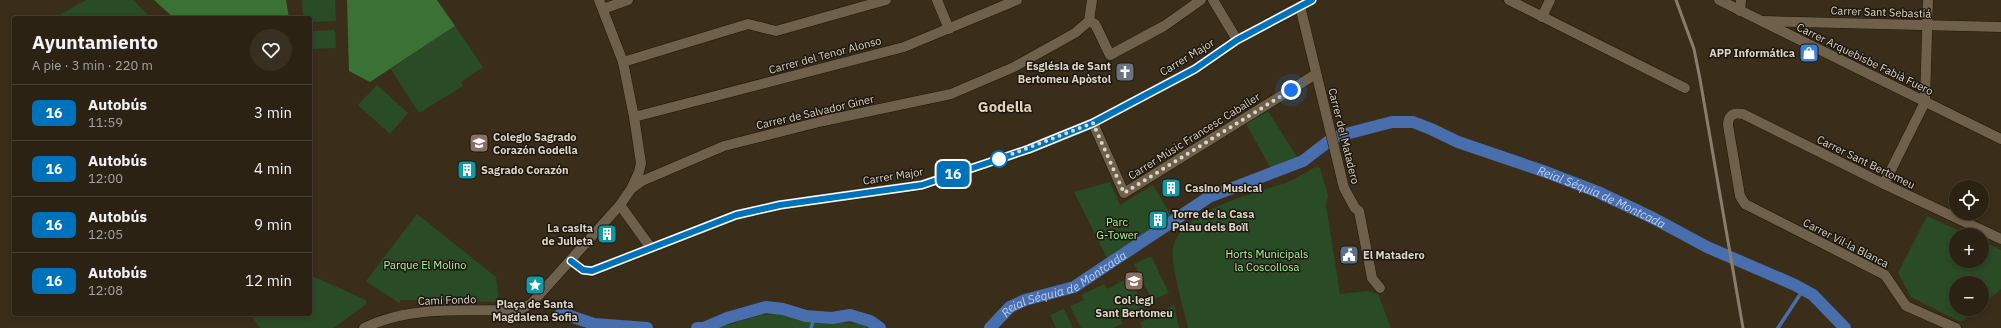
<!DOCTYPE html>
<html lang="es">
<head>
<meta charset="utf-8">
<style>
  :root { --surface:#2c2214; --page:#382f22; --text:#f1f3f6; --muted:#a6a4a0; --line:#483f34 }
  body { margin:0; font-family:"IBM Plex Sans",sans-serif; background:var(--page); color:var(--text); height:100vh; display:flex; flex-direction:column; font-size:15px; white-space:nowrap }
  * { box-sizing:border-box; margin:0 }
  p { font-size:13px; color:var(--muted) }
  .icon { flex:none; width:22px; height:22px; fill:none; stroke:currentColor; stroke-width:2; stroke-linecap:round; stroke-linejoin:round }
  .map { position:relative; flex:1; overflow:hidden }
  .drawer { position:absolute; left:12px; top:16px; width:300px; height:300px; display:flex; flex-direction:column; background:var(--surface); border-radius:4px; box-shadow:0 2px 6px #0003,0 0 0 1px var(--line) }
  .drawer>* { flex:none }
  .badge { padding:0 8px; border-radius:6px; font-size:14px; line-height:26px }
  .buttons { position:absolute; left:1949px; top:180px; display:grid; gap:8px }
  .buttons a { display:grid; place-items:center; width:40px; height:40px; border-radius:50%; background:var(--surface); box-shadow:0 2px 6px #0003,0 0 0 1px var(--line); font-size:20px }
  .you { position:absolute; width:20px; height:20px; margin:-10px; border:3px solid #fff; border-radius:50%; background:#1a73e8; box-shadow:0 0 0 6px #1a73e833 }
  .map>.badge { position:absolute; translate:-50% -50%; box-shadow:0 0 0 2px #fff }
  .round { display:grid; place-items:center; flex:none; width:42px; height:42px; border-radius:21px; background:var(--page) }
  .overview { display:flex; align-items:center; justify-content:space-between; height:68px; padding:0 20px }
  h1 { font-size:19px; font-weight:700; line-height:30px }
  ul { padding:0; list-style:none }
  li { display:flex; align-items:center; gap:12px; height:56px; padding:0 20px; border-top:1px solid var(--line) }
  li div { flex:1 }
  li b { display:block; font-size:15px }
  li em { font-style:normal }
  li .badge { min-width:44px; font-weight:700; text-align:center }
  .map>svg:first-child { display:block }
  .green { fill:#294b25 }
  .forest { fill:#3a7134 }
  .lines { fill:none; stroke-linecap:round; stroke-linejoin:round }
  .stream { stroke:#486eae; stroke-width:3.5 }
  .canal { stroke:#486eae; stroke-width:12 }
  .minor-casing { stroke:#211603; stroke-width:11 }
  .minor { stroke:#6e604b; stroke-width:10 }
  .rail { stroke:#887e6e; stroke-width:3 }
  .line-casing { stroke:#fff; stroke-width:9 }
  .line { stroke:#0072bc; stroke-width:6 }
  .walk { stroke:#ddd5c9; stroke-width:4; stroke-dasharray:0 7.2 }
  .stop-dot { fill:#fff; stroke:#0072bc; stroke-width:2 }
  .labels { text-anchor:middle; dominant-baseline:central; stroke-width:3; stroke-linejoin:round; paint-order:stroke }
  .street-label { font-size:11px; fill:#ddd5c9; stroke:#1d170e }
  .poi-label { font-size:11px; font-weight:bold; fill:#ddd5c9; stroke:#1d170e; text-anchor:start }
  .park-label { font-size:11px; fill:#aaf8a1; stroke:#1d170e }
  .water-label { font-size:12px; font-style:italic; fill:#bbd0f4; stroke:#1d170e }
  .district-label { font-size:15px; font-weight:bold; fill:#e1d2ba; stroke:#1d170e }
</style>
</head>
<body>
<div class="map">
<svg width="2001" height="328" viewBox="0 0 2001 328">
  <rect width="100%" height="100%" fill="#3a2e1a"/>
  <!-- green -->
  <g class="green">
    <path d="M86 0H133L151 18H54Z"/>
    <path d="M302 0H335L336 21 310 22V18H303Z"/>
    <path d="M455 26 483 67 461 82 463 86 419 113 391 69Z"/>
    <path d="M335 30 336 48 310 49V31Z"/>
    <path d="M377 85 408 113 390 134 358 105Z"/>
    <path d="M1268 111 1299 160 1272 170 1246 124Z"/>
    <path d="M1317 166 1320 168 1328 195 1326 205 1340 294 1368 291 1378 294 1391 328H1188C1184 309 1171 268 1173 250 1177 211 1253 194 1285 183 1296 179 1307 172 1317 166Z"/>
    <path d="M1110 182 1120 205 1153 185 1172 217 1109 262 1074 192Z"/>
    <path d="M417 214 496 277 499 302 401 300 399 303 366 281Z"/>
    <path d="M1927 216 1968 235H1956V261H1982V241L2001 250V289L1982 305V283H1956V309H1977L1961 322 1911 297 1898 273Z"/>
    <path d="M1151 256 1169 293 1152 300 1134 264Z"/>
    <path d="M310 275 364 299 367 302 365 305 334 328H260L250 314H310Z"/>
    <path d="M1130 277 1145 308 1121 319 1122 324 1113 328H1081L1070 306 1084 300 1081 295 1104 284 1107 289Z"/>
    <path d="M1174 305 1179 328H1142L1140 323Z"/>
    <path d="M1064 309 1073 328H1056L1050 315Z"/>
    <path d="M777 314 812 321 810 328H717L761 315Z"/>
    <path d="M814 321 861 324 874 328H811Z"/>
  </g>
  <!-- forest -->
  <g class="forest">
    <path d="M154 0H286L289 18H174Z"/>
    <path d="M347 0H437L455 26 370 82 349 71Z"/>
  </g>
  <g class="lines">
    <!-- stream -->
    <g class="stream">
      <path d="M811 328 815 316"/>
      <path d="M1778 328 1803 290"/>
    </g>
    <!-- canal -->
    <g class="canal">
      <path id="s1" d="M1338 136 1392 122H1413L1431 129 1458 142 1546 172 1598 192 1653 218 1707 247 1795 285 1813 295 1845 328"/>
      <path d="M561 313 594 324 647 328"/>
      <path d="M697 328H704L727 318 766 307 783 309 806 316 832 318 850 315 870 321 880 328"/>
      <path id="s2" d="M990 328 1010 307 1025 300 1074 287 1209 197 1303 161 1329 141"/>
    </g>
    <defs>
      <g id="minor">
        <path d="M599 0 623 62 634 117 641 163 639 172 632 187"/>
        <path d="M937 0 949 29"/>
        <path d="M1213 0 1237 40"/>
        <path d="M1509 0 1685 88"/>
        <path d="M1719 0 2001 139"/>
        <path d="M1300 6 1344 188 1355 208 1359 211 1372 278 1380 288"/>
        <path d="M603 9 628 0"/>
        <path d="M1740 11 1741 0"/>
        <path d="M1542 17 1550 0"/>
        <path d="M1089 21 1095 24 1110 55 1164 26 1201 0"/>
        <path d="M1089 21 1092 0"/>
        <path d="M1763 21 2001 27"/>
        <path d="M623 62 748 24 776 31 886 0"/>
        <path d="M634 117 904 47 1017 0"/>
        <path d="M1093 123 1124 193 1316 74"/>
        <path d="M1884 184 1925 102 1928 0"/>
        <path d="M620 205 651 248"/>
        <path d="M571 261 583 270 592 271 736 215 780 205 921 185 1029 149 1093 123 1195 69 1237 40 1312 0"/>
        <path d="M364 328C412 304 467 312 519 310L531 304 620 205 631 189 642 181 724 146 823 121 951 94 1014 67 1075 33 1089 21"/>
        <path d="M1956 328 1906 306 1885 275 1745 204 1740 196 1728 125C1728 115 1734 112 1743 114L1884 184 2001 239"/>
      </g>
    </defs>
    <!-- minor casing -->
    <use href="#minor" class="minor-casing"/>
    <!-- minor -->
    <use href="#minor" class="minor"/>
    <!-- rail -->
    <path class="rail" d="M1676 0 1694 49 1700 79 1743 328"/>
  </g>
  <g class="lines">
    <defs>
      <path id="line" d="M571 261 583 270 592 271 736 215 780 205 922 185 1029 149 1093 123 1195 69 1237 40 1312 0"/>
    </defs>
    <!-- line casing -->
    <use href="#line" class="line-casing"/>
    <!-- line -->
    <use href="#line" class="line"/>
    <!-- walk -->
    <path class="walk" d="M999 159 1093 123 1124 193 1291 90"/>
  </g>
  <!-- icons -->
  <defs>
    <symbol id="shop-square" viewBox="-11 -11 22 22"><rect x="-9" y="-9" width="18" height="18" rx="4" fill="#3f7fe0" stroke="#1d170e"/><path d="M-5-2.5h2.3a2.7 3.5 0 0 1 5.4 0H5L5.5 6h-11ZM-1.5-2.5h3a1.5 2.3 0 0 0-3 0Z" fill="#fff"/></symbol>
    <symbol id="church-square" viewBox="-11 -11 22 22"><rect x="-9" y="-9" width="18" height="18" rx="4" fill="#6b7280" stroke="#1d170e"/><path d="M-1.2-6h2.4v3.5h3.3v2.4h-3.3V6h-2.4V-.1h-3.3v-2.4h3.3Z" fill="#fff"/></symbol>
    <symbol id="school-square" viewBox="-11 -11 22 22"><rect x="-9" y="-9" width="18" height="18" rx="4" fill="#8d6e63" stroke="#1d170e"/><path d="M0-5L7-2L0 1L-7-2ZM-4 1L0 2.5L4 1V4Q0 6-4 4Z" fill="#fff"/></symbol>
    <symbol id="building-square" viewBox="-11 -11 22 22"><rect x="-9" y="-9" width="18" height="18" rx="4" fill="#0f9aa8" stroke="#1d170e"/><path d="M-4-6H4V6H1V3H-1V6H-4ZM-2.5-4.3h1.7v1.8h-1.7ZM.8-4.3h1.7v1.8H.8ZM-2.5-1h1.7V.8h-1.7ZM.8-1h1.7V.8H.8Z" fill="#fff"/></symbol>
    <symbol id="civic-square" viewBox="-11 -11 22 22"><rect x="-9" y="-9" width="18" height="18" rx="4" fill="#5c6f8a" stroke="#1d170e"/><path d="M-.6-6.5H3V-4.5H.6V-3L4-1V1h2V6H-6V1h2V-1L-.6-3ZM-1.2 2.5V6h2.4V2.5Z" fill="#fff"/></symbol>
    <symbol id="sight-square" viewBox="-11 -11 22 22"><rect x="-9" y="-9" width="18" height="18" rx="4" fill="#0f9aa8" stroke="#1d170e"/><path d="M0-6L1.8-2.2L6-1.7L2.9 1.2L3.7 5.4L0 3.3L-3.7 5.4L-2.9 1.2L-6-1.7L-1.8-2.2Z" fill="#fff"/></symbol>
  </defs>
  <g fill-rule="evenodd">
    <use href="#shop-square" x="1798" y="42" width="22" height="22"/>
    <use href="#church-square" x="1114" y="61" width="22" height="22"/>
    <use href="#school-square" x="468" y="132" width="22" height="22"/>
    <use href="#building-square" x="456" y="159" width="22" height="22"/>
    <use href="#building-square" x="1160" y="177" width="22" height="22"/>
    <use href="#building-square" x="1147" y="209" width="22" height="22"/>
    <use href="#building-square" x="596" y="223" width="22" height="22"/>
    <use href="#civic-square" x="1338" y="244" width="22" height="22"/>
    <use href="#school-square" x="1123" y="270" width="22" height="22"/>
    <use href="#sight-square" x="524" y="274" width="22" height="22"/>
  </g>
  <!-- markers -->
  <circle class="stop-dot" cx="999" cy="159" r="8"/>
  <g class="labels">
    <!-- street labels -->
    <g class="street-label">
      <text transform="translate(1881 12) rotate(2)">Carrer Sant Sebastiá</text>
      <text transform="translate(825 55) rotate(-15)">Carrer del Tenor Alonso</text>
      <text transform="translate(1187 57) rotate(-31)">Carrer Major</text>
      <text transform="translate(1865 59) rotate(26)">Carrer Arquebisbe Fabià Fuero</text>
      <text transform="translate(815 112) rotate(-13)">Carrer de Salvador Giner</text>
      <text transform="translate(1194 136) rotate(-32)">Carrer Músic Francesc Caballer</text>
      <text transform="translate(1344 136) rotate(76)">Carrer del Matadero</text>
      <text transform="translate(1866 162) rotate(26)">Carrer Sant Bertomeu</text>
      <text transform="translate(893 176) rotate(-9)">Carrer Major</text>
      <text transform="translate(1846 243) rotate(27)">Carrer Vil·la Blanca</text>
      <text transform="translate(447 300) rotate(-2)">Camí Fondo</text>
    </g>
    <!-- poi labels -->
    <g class="poi-label">
      <text x="1795" y="53" text-anchor="end">APP Informática</text>
      <text x="1111" y="66" text-anchor="end">Església de Sant<tspan x="1111" dy="13">Bertomeu Apòstol</tspan></text>
      <text x="493" y="137">Colegio Sagrado<tspan x="493" dy="13">Corazón Godella</tspan></text>
      <text x="481" y="170">Sagrado Corazón</text>
      <text x="1185" y="188">Casino Musical</text>
      <text x="1172" y="214">Torre de la Casa<tspan x="1172" dy="13">Palau dels Boïl</tspan></text>
      <text x="593" y="228" text-anchor="end">La casita<tspan x="593" dy="13">de Julieta</tspan></text>
      <text x="1363" y="255">El Matadero</text>
      <text x="1134" y="300" text-anchor="middle">Col·legi<tspan x="1134" dy="13">Sant Bertomeu</tspan></text>
      <text x="535" y="304" text-anchor="middle">Plaça de Santa<tspan x="535" dy="13">Magdalena Sofia</tspan></text>
    </g>
    <!-- park labels -->
    <g class="park-label">
      <text x="1117" y="222">Parc<tspan x="1117" dy="13">G-Tower</tspan></text>
      <text x="1267" y="254">Horts Municipals<tspan x="1267" dy="13">la Coscollosa</tspan></text>
      <text x="425" y="265">Parque El Molino</text>
    </g>
    <!-- water labels -->
    <g class="water-label">
      <text stroke="none"><textPath href="#s1" startOffset="280">Reial Séquia de Montcada</textPath></text>
      <text stroke="none"><textPath href="#s2" startOffset="88">Reial Séquia de Montcada</textPath></text>
    </g>
    <!-- district labels -->
    <g class="district-label">
      <text x="1005" y="106">Godella</text>
    </g>
  </g>
</svg>
<div class="buttons">
<a><svg class="icon" aria-label="locate" viewBox="0 0 24 24"><circle cx="12" cy="12" r="6"/><path d="M12 2v4M12 18v4M2 12h4M18 12h4"/></svg></a>
<a>+</a>
<a>−</a>
</div>
<div class="you" style="left:1291px;top:90px"></div>
<b class="badge" style="left:953px;top:174px;background:#0072bc;color:#fff">16</b>
<section class="drawer">
<div class="overview"><div><h1>Ayuntamiento</h1><p>A pie · 3 min · 220 m</p></div><a class="round"><svg class="icon" aria-label="heart" viewBox="0 0 24 24"><path d="M12 20l-8-8c-3-5 5-10 8-4 3-6 11-1 8 4z"/></svg></a></div>
<ul>
<li><span class="badge" style="background:#0072bc;color:#fff">16</span><div><b>Autobús</b><p>11:59</p></div><em>3 min</em></li>
<li><span class="badge" style="background:#0072bc;color:#fff">16</span><div><b>Autobús</b><p>12:00</p></div><em>4 min</em></li>
<li><span class="badge" style="background:#0072bc;color:#fff">16</span><div><b>Autobús</b><p>12:05</p></div><em>9 min</em></li>
<li><span class="badge" style="background:#0072bc;color:#fff">16</span><div><b>Autobús</b><p>12:08</p></div><em>12 min</em></li>
</ul>
</section>
</div>
</body>
</html>
